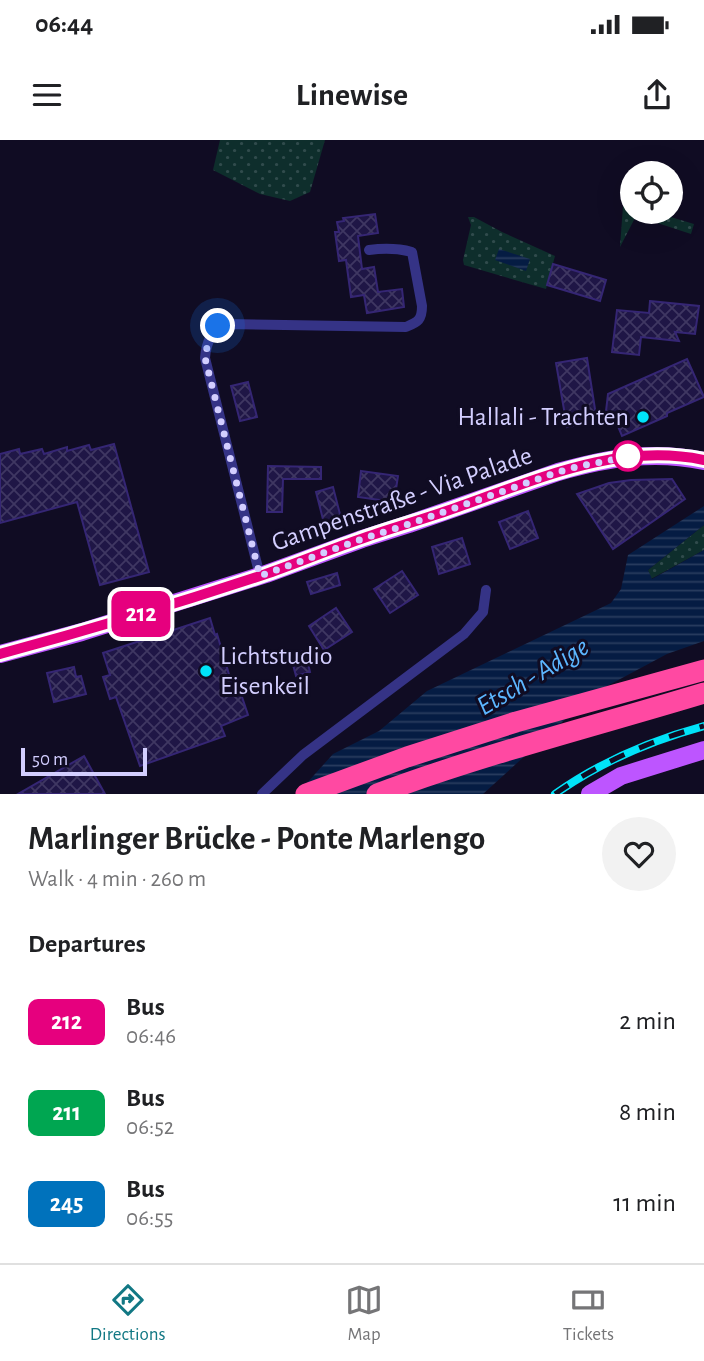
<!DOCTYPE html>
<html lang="en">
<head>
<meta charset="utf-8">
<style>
  :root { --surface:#fff; --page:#f2f2f2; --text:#202124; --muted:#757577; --line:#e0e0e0; --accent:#127884 }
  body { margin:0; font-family:"Alegreya Sans",sans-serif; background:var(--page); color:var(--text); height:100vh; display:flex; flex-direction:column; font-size:26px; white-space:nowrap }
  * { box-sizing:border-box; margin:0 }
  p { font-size:23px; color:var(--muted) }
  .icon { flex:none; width:38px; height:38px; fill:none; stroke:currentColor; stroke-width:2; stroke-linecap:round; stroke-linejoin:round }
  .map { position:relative; height:654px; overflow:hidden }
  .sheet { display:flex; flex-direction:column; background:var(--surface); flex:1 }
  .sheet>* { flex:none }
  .badge { padding:0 14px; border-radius:10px; font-size:24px; line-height:46px }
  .buttons { position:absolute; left:620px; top:21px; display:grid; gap:14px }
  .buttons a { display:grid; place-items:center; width:63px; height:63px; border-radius:50%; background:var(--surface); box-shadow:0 7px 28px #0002; font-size:35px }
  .scale { position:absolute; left:21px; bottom:18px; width:126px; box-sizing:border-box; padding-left:7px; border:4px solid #d3ceff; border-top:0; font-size:19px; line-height:24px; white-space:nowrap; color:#d3ceff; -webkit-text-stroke:5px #100c23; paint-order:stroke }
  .you { position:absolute; width:35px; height:35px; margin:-18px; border:5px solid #fff; border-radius:50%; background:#1a73e8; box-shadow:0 0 0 10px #1a73e833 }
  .map>.badge { position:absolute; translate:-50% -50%; box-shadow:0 0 0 4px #fff }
  h2 { padding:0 28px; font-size:26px; line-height:63px }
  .round { display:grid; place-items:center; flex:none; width:74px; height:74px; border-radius:37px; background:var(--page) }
  .headline { display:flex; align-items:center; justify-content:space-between; height:119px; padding:0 28px }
  h1 { font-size:33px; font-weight:700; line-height:52px }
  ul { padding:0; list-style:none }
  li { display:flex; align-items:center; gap:21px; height:91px; padding:0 28px }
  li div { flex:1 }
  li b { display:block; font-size:26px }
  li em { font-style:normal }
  li .badge { min-width:77px; font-weight:700; text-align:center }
  .status { display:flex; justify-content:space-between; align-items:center; height:49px; padding:0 35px; background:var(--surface); direction:ltr }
  .status svg { height:19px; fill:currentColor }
  header { display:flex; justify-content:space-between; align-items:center; height:91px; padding:0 28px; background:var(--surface); font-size:32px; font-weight:700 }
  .menu { display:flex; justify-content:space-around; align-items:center; height:98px; border-top:2px solid var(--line); background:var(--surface); font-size:19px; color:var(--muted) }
  .menu a { display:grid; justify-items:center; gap:4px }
  .menu .on { color:var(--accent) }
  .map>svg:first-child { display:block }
  .green { fill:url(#green-dots) }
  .water { fill:url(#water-rules) }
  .building { fill:url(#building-cross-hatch); stroke:#352674; stroke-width:2 }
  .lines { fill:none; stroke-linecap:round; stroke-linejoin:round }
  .lane { stroke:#353386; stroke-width:10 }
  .primary { stroke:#bd55ff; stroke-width:18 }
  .highway { stroke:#ff49a2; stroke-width:21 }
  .rail-casing { stroke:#00e3f9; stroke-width:8 }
  .rail { stroke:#100c23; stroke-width:5; stroke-dasharray:16; stroke-linecap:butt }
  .line-casing { stroke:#fff; stroke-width:16 }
  .line { stroke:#e6007e; stroke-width:10 }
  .walk { stroke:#d3ceff; stroke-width:7; stroke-dasharray:0 12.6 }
  .poi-dot { fill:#00e3f9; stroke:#100c23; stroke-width:2.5 }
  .stop-dot { fill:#fff; stroke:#e6007e; stroke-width:3.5 }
  .labels { text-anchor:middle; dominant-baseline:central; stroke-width:6; stroke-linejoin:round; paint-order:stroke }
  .poi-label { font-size:26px; fill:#d3ceff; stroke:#100c23; text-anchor:end }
  .street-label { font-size:26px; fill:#d3ceff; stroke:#100c23 }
  .water-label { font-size:28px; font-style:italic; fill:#5cb6ff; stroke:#100c23 }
</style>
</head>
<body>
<div class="status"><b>06:44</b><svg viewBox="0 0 49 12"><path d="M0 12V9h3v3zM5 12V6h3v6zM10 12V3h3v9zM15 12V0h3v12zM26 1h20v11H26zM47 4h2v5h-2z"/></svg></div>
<header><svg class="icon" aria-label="menu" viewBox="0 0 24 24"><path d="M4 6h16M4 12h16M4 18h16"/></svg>Linewise<svg class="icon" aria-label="share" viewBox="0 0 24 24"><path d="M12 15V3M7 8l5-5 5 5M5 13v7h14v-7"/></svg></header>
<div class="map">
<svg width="704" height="654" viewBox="0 0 704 654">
  <defs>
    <pattern id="green-dots" width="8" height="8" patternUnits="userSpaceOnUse" patternTransform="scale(1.75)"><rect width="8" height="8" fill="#0e2e2c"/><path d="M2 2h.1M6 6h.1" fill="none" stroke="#304b4c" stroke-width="1.8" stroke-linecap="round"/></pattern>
    <pattern id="water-rules" width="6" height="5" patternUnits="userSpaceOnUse" patternTransform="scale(1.75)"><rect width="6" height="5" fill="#051c43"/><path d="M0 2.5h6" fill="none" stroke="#293c5f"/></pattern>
    <pattern id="building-cross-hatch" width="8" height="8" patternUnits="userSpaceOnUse" patternTransform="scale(1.75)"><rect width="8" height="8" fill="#1f1646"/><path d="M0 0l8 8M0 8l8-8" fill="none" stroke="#3f3762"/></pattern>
  </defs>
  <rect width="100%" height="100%" fill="#100c23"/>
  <!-- green -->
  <g class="green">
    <path d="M220 0H325L310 52 290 61 260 54 213 30Z"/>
    <path d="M623 66 632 67V72H654L694 84 691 94 636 76 620 107Z"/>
    <path d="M468 77H474L502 92 555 116 546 149 464 125 463 120 471 85Z"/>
    <path d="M704 385V410L651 439 648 430Z"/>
  </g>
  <!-- water -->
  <g class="water">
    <path d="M499 109 530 119 526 131 495 120Z"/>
    <path d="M704 366V385L648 430 652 439 704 410V501L667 514 594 553 483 654H297L333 614 379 591 427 551 611 463 621 449 628 415Z"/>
  </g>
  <!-- building -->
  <g class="building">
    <path d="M375 74 378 93 358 96 362 129 374 127 378 152 402 149 404 167 367 173 364 155 351 157 346 120 339 121 335 92H339L337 82 344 81 343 78Z"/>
    <path d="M553 124 606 140 600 161 547 145Z"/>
    <path d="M650 161 699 166 695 194 675 192 679 201 641 197 639 215 612 212 617 170 649 173Z"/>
    <path d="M587 218 597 282 567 287 556 223Z"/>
    <path d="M687 219 704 257 667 273V276L622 296 615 279 605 280 608 254Z"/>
    <path d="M248 242 257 277 240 281 231 246Z"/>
    <path d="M114 304 149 432 100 445 77 362 0 383V314L19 309 20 314 42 309 44 314 67 307V311L89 305 91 310Z"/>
    <path d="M268 326 321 327V339H283L282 372H267Z"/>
    <path d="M361 331 398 336 394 362 358 357Z"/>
    <path d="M672 339 685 359 613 409 577 354 609 343 631 340Z"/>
    <path d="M333 347 343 386 326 391 316 352Z"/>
    <path d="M528 371 538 398 510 409 499 382Z"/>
    <path d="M462 398 470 424 439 434 432 407Z"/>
    <path d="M402 431 418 455 390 473 374 449Z"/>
    <path d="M337 433 340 445 311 454 307 442Z"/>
    <path d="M336 468 352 492 324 510 309 486Z"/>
    <path d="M210 478 215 495 217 494 231 541 236 539 248 575 221 586 225 596 140 626 116 557 110 559 103 537 110 535 103 513Z"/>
    <path d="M305 511 310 532 296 536 291 517 296 513Z"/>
    <path d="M74 527 76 537 81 536 86 554 54 562 47 533Z"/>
    <path d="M84 616 105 654H18Z"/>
  </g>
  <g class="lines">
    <!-- lane -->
    <g class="lane">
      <path d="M260 436 205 218C206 204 212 187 226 184L406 187C418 182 422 180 422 166L412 112C397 108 385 108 369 110"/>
      <path d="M262 654 303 615 464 494 483 472 486 450"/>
    </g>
    <!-- primary -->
    <g class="primary">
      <path d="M0 514 82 492 266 434 362 399 409 384 558 332C608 318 653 310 704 321"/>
      <path d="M590 654 621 636 704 610"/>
    </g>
    <!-- highway -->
    <g class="highway">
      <path d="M306 654 407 617 516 582 704 530"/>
      <path d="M377 654C484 614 595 586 704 553"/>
    </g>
    <defs>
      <path id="rail" d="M555 654C599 623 652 600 704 586"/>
    </defs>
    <!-- rail casing -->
    <use href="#rail" class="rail-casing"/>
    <!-- rail -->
    <use href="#rail" class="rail"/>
  </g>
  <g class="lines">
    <defs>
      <path id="line" d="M0 514C89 490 176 464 263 435 295 424 326 411 358 400 391 388 425 379 458 367 538 339 618 302 704 320"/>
    </defs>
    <!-- line casing -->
    <use href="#line" class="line-casing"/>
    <!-- line -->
    <use href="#line" class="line"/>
    <!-- walk -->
    <path class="walk" d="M218 186C211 195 206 207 205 218L260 436 362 399 409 384 558 332 580 326 632 316H628"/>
  </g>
  <!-- markers -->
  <g class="poi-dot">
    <circle cx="643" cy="277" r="7"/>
    <circle cx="206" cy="531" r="7"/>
  </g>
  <circle class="stop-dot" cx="628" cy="316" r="14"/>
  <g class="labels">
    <!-- poi labels -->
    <g class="poi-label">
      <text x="629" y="277">Hallali - Trachten</text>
      <text x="220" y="516" text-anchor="start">Lichtstudio<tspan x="220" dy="30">Eisenkeil</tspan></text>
    </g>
    <!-- street labels -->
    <g class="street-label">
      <text transform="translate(402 359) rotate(-19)">Gampenstraße - Via Palade</text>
    </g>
    <!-- water labels -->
    <g class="water-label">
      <text transform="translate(533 537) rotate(-31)">Etsch - Adige</text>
    </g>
  </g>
</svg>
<div class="buttons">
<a><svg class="icon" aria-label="locate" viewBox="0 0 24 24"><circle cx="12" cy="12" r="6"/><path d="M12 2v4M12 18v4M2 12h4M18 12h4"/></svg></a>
</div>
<div class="scale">50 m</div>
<div class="you" style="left:218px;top:186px"></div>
<b class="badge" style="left:141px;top:474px;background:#e6007e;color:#fff">212</b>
</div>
<section class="sheet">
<div class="headline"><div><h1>Marlinger Brücke - Ponte Marlengo</h1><p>Walk · 4 min · 260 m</p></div><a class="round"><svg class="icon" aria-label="heart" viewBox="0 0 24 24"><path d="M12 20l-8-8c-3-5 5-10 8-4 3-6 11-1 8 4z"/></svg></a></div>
<h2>Departures</h2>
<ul>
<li><span class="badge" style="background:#e6007e;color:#fff">212</span><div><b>Bus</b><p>06:46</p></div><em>2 min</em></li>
<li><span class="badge" style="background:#00a651;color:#fff">211</span><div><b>Bus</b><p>06:52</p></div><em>8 min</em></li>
<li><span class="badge" style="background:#0072bc;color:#fff">245</span><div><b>Bus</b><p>06:55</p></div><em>11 min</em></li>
</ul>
</section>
<nav class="menu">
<a class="on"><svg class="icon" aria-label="directions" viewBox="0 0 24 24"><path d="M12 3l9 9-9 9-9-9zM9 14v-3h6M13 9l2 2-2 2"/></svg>Directions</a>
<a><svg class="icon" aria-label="map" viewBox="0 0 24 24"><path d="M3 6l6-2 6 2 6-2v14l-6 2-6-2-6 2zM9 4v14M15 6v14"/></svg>Map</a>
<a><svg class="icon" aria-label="tickets" viewBox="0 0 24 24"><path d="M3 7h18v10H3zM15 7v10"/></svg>Tickets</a>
</nav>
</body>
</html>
